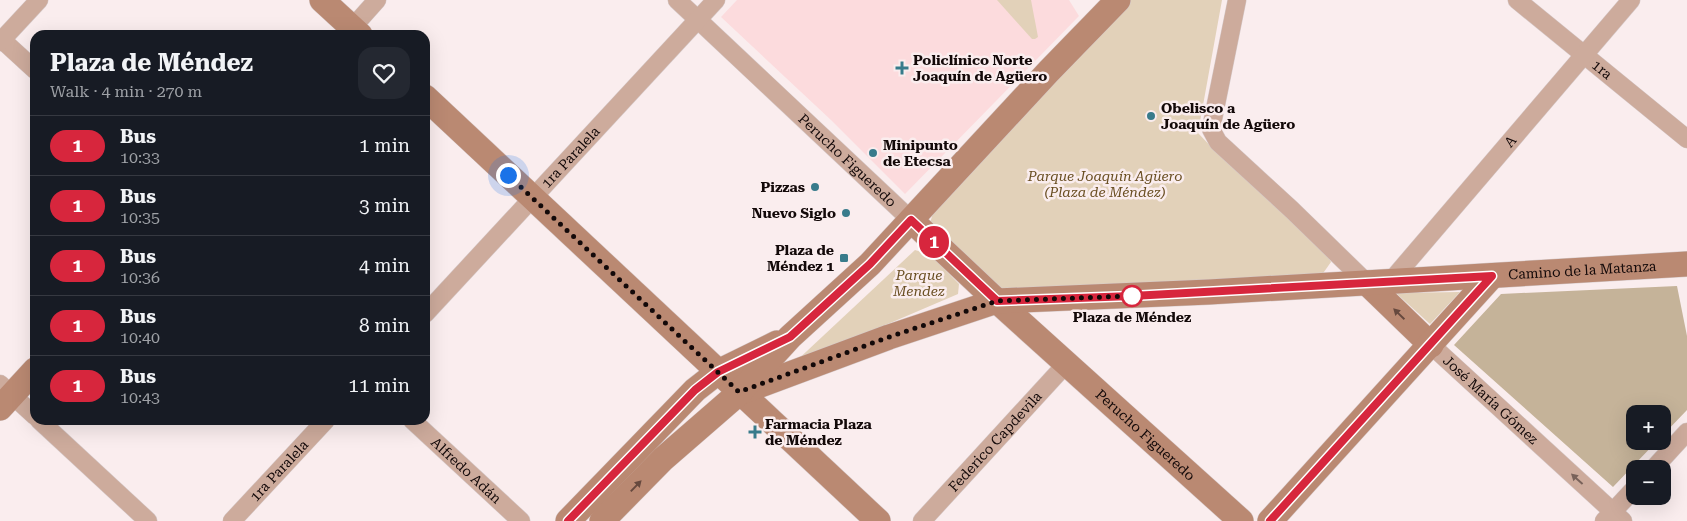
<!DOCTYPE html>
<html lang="en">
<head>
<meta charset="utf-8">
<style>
  :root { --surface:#171b24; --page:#242831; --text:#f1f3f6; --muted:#9ea1a6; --line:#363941 }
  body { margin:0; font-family:"Roboto Serif",serif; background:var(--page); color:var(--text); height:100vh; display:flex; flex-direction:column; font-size:19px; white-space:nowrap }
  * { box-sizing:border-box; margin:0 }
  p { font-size:16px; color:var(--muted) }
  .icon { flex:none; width:28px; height:28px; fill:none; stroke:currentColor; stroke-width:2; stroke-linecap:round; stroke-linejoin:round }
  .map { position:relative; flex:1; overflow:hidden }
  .drawer { position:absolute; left:30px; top:30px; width:400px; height:395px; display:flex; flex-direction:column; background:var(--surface); border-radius:15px; box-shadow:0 5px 20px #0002 }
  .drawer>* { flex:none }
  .badge { padding:0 10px; border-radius:16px; font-size:18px; line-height:32px }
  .controls { position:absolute; left:1626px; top:405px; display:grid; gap:10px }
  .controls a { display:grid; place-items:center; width:45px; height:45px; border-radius:10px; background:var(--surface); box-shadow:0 5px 20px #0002; font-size:25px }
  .you { position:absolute; width:25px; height:25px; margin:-12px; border:4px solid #fff; border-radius:50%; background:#1a73e8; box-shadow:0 0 0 8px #1a73e833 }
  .map>.badge { position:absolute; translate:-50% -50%; box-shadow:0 0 0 2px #fff }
  .round { display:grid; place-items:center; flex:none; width:52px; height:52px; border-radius:15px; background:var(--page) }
  .head { display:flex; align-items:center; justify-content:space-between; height:85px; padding:0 20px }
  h1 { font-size:24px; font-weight:700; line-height:38px }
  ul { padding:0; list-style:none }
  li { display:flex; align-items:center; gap:15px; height:60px; padding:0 20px; border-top:1px solid var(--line) }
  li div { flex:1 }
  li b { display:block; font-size:19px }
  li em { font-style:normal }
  li .badge { min-width:55px; font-weight:700; text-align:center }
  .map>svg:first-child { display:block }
  .built { fill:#fcdbdd }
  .green { fill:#e2d1b9 }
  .forest { fill:#c5b399 }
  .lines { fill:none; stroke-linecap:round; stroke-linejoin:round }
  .street-casing { stroke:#d5c9c9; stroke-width:19 }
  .secondary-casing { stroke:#d5c9c9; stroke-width:26 }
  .street { stroke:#cdab9c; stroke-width:18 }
  .secondary { stroke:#ba8972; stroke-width:25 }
  .oneway { fill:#66493e }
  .oneway2 { fill:#79625a }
  .line-casing { stroke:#fff; stroke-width:11 }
  .line { stroke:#d7263d; stroke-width:8 }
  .walk { stroke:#130909; stroke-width:5; stroke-dasharray:0 9 }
  .poi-dot { fill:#387b8b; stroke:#faedee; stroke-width:2 }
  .stop-dot { fill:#fff; stroke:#d7263d; stroke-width:2.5 }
  .labels { text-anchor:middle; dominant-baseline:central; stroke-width:5; stroke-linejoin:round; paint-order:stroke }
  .poi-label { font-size:14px; font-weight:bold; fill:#130909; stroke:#faedee; text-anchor:start }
  .street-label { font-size:14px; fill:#130909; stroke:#faedee }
  .park-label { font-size:14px; font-style:italic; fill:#694e21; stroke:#faedee }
  .stop-label { font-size:14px; font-weight:bold; fill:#130909; stroke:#faedee }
</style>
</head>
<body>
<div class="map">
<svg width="1687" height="521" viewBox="0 0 1687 521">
  <rect width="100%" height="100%" fill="#faedee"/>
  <!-- built -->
  <path class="built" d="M737 0H1069L1079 16 905 194 831 120 721 17Z"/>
  <!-- green -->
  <g class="green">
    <path d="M997 0H1031L1038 37 1035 39H1032Z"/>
    <path d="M1131 0H1222L1198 133 1221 157 1325 251 1331 262 1319 279 1004 294 930 223 933 213 992 147Z"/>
    <path d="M915 250 931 255 959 284 958 294 792 365Z"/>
    <path d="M1460 292 1430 324 1396 293Z"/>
  </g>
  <!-- forest -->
  <path class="forest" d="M1677 286 1687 336V410L1663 435 1662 414H1635V441H1657L1613 487 1454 345 1501 294Z"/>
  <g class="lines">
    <defs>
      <g id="street">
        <path id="s1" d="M677 0 911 220"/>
        <path d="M1237 0 1211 129 1218 142 1292 210 1367 283"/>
        <path id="s2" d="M1517 0 1687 139"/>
        <path d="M352 28 377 0"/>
        <path d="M0 38 35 70"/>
        <path d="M0 42 39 0"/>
        <path id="s3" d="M1390 282 1631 0"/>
        <path id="s4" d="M425 314 716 0"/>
        <path id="s5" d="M1431 345 1623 521"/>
        <path d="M0 384 35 416"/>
        <path d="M39 420 148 521"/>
        <path id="s6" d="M412 420 521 521"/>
        <path d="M1653 469 1687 432"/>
        <path id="s7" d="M232 521 326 420"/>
        <path id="s8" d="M922 521 1067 363"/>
        <path d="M1604 521 1635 488"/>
      </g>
      <g id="secondary">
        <path d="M322 0 360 35"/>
        <path d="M425 97 878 521"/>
        <path id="s9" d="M911 220 997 301 1241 521"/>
        <path d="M1367 283 1431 345"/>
        <path id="s10" d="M739 393 889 337 997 301 1209 292 1687 264"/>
        <path d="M0 408 35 370"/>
        <path d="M568 521 695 390 718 372 777 343"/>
        <path d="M602 521 663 459 739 393 790 337 870 264 1049 71 1118 0"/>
        <path d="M1270 521 1492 276"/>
      </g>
    </defs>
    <!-- street casing -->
    <use href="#street" class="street-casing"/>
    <!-- secondary casing -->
    <use href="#secondary" class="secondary-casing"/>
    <!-- street -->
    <use href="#street" class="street"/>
    <!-- secondary -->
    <use href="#secondary" class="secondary"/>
  </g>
  <!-- one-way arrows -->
  <defs><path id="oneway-solid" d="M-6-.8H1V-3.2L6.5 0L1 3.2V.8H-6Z" transform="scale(1.25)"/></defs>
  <g class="oneway">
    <use href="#oneway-solid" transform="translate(1399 314) rotate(-136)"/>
    <use href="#oneway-solid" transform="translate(636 486) rotate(-46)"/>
  </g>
  <use class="oneway2" href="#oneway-solid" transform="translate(1577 479) rotate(-138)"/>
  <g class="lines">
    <defs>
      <path id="line" d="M568 521 695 390 718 372 790 337 870 264 911 220 997 301 1132 296 1492 276 1270 521"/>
    </defs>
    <!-- line casing -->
    <use href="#line" class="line-casing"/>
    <!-- line -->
    <use href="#line" class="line"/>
    <!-- walk -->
    <path class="walk" d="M508 175 739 392 889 337 997 301 1132 296"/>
  </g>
  <!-- markers -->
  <g class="poi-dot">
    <path d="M899.5 60.5h5v5h5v5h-5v5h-5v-5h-5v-5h5z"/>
    <circle cx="1151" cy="116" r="5"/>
    <circle cx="873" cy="153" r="5"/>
    <circle cx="815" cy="187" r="5"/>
    <circle cx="846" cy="213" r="5"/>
    <rect x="839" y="253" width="10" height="10" rx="2.5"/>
    <path d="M752.5 424.5h5v5h5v5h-5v5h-5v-5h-5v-5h5z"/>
  </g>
  <circle class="stop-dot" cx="1132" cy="296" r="10"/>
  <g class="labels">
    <!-- poi labels -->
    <g class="poi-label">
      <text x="913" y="60">Policlínico Norte<tspan x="913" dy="16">Joaquín de Agüero</tspan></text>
      <text x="1161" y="108">Obelisco a<tspan x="1161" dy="16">Joaquín de Agüero</tspan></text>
      <text x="883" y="145">Minipunto<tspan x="883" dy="16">de Etecsa</tspan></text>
      <text x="805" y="187" text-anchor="end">Pizzas</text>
      <text x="836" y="213" text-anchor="end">Nuevo Siglo</text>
      <text x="834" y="250" text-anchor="end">Plaza de<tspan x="834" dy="16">Méndez 1</tspan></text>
      <text x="765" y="424">Farmacia Plaza<tspan x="765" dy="16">de Méndez</tspan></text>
    </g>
    <!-- street labels -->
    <g class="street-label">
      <text stroke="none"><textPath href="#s2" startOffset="110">1ra</textPath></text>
      <text stroke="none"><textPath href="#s3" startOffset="185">A</textPath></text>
      <text stroke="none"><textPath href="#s4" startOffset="214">1ra Paralela</textPath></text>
      <text stroke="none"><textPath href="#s1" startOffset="234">Perucho Figueredo</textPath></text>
      <text stroke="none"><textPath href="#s10" startOffset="860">Camino de la Matanza</textPath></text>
      <text stroke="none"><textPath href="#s5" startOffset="81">José María Gómez</textPath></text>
      <text stroke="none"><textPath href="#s9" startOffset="318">Perucho Figueredo</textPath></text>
      <text stroke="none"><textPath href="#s8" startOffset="108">Federico Capdevila</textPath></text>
      <text stroke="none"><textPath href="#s7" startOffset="69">1ra Paralela</textPath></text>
      <text stroke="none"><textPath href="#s6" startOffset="74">Alfredo Adán</textPath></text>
    </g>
    <!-- park labels -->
    <g class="park-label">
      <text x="1105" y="176">Parque Joaquín Agüero<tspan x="1105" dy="16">(Plaza de Méndez)</tspan></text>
      <text x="919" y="275">Parque<tspan x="919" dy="16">Mendez</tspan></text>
    </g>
    <!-- stop labels -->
    <g class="stop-label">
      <text x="1132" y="317">Plaza de Méndez</text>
    </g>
  </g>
</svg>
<div class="controls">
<a>+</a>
<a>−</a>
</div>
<div class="you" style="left:508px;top:175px"></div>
<b class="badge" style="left:934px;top:242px;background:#d7263d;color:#fff">1</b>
<section class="drawer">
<div class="head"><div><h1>Plaza de Méndez</h1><p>Walk · 4 min · 270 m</p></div><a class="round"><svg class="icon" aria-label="heart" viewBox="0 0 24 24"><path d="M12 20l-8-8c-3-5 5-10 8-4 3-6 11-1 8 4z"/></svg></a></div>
<ul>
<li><span class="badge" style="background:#d7263d;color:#fff">1</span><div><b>Bus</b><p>10:33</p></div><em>1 min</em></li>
<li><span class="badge" style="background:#d7263d;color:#fff">1</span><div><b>Bus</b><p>10:35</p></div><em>3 min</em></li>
<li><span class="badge" style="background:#d7263d;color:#fff">1</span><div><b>Bus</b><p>10:36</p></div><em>4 min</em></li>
<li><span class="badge" style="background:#d7263d;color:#fff">1</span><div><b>Bus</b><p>10:40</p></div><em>8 min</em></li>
<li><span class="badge" style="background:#d7263d;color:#fff">1</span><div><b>Bus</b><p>10:43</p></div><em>11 min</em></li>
</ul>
</section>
</div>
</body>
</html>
